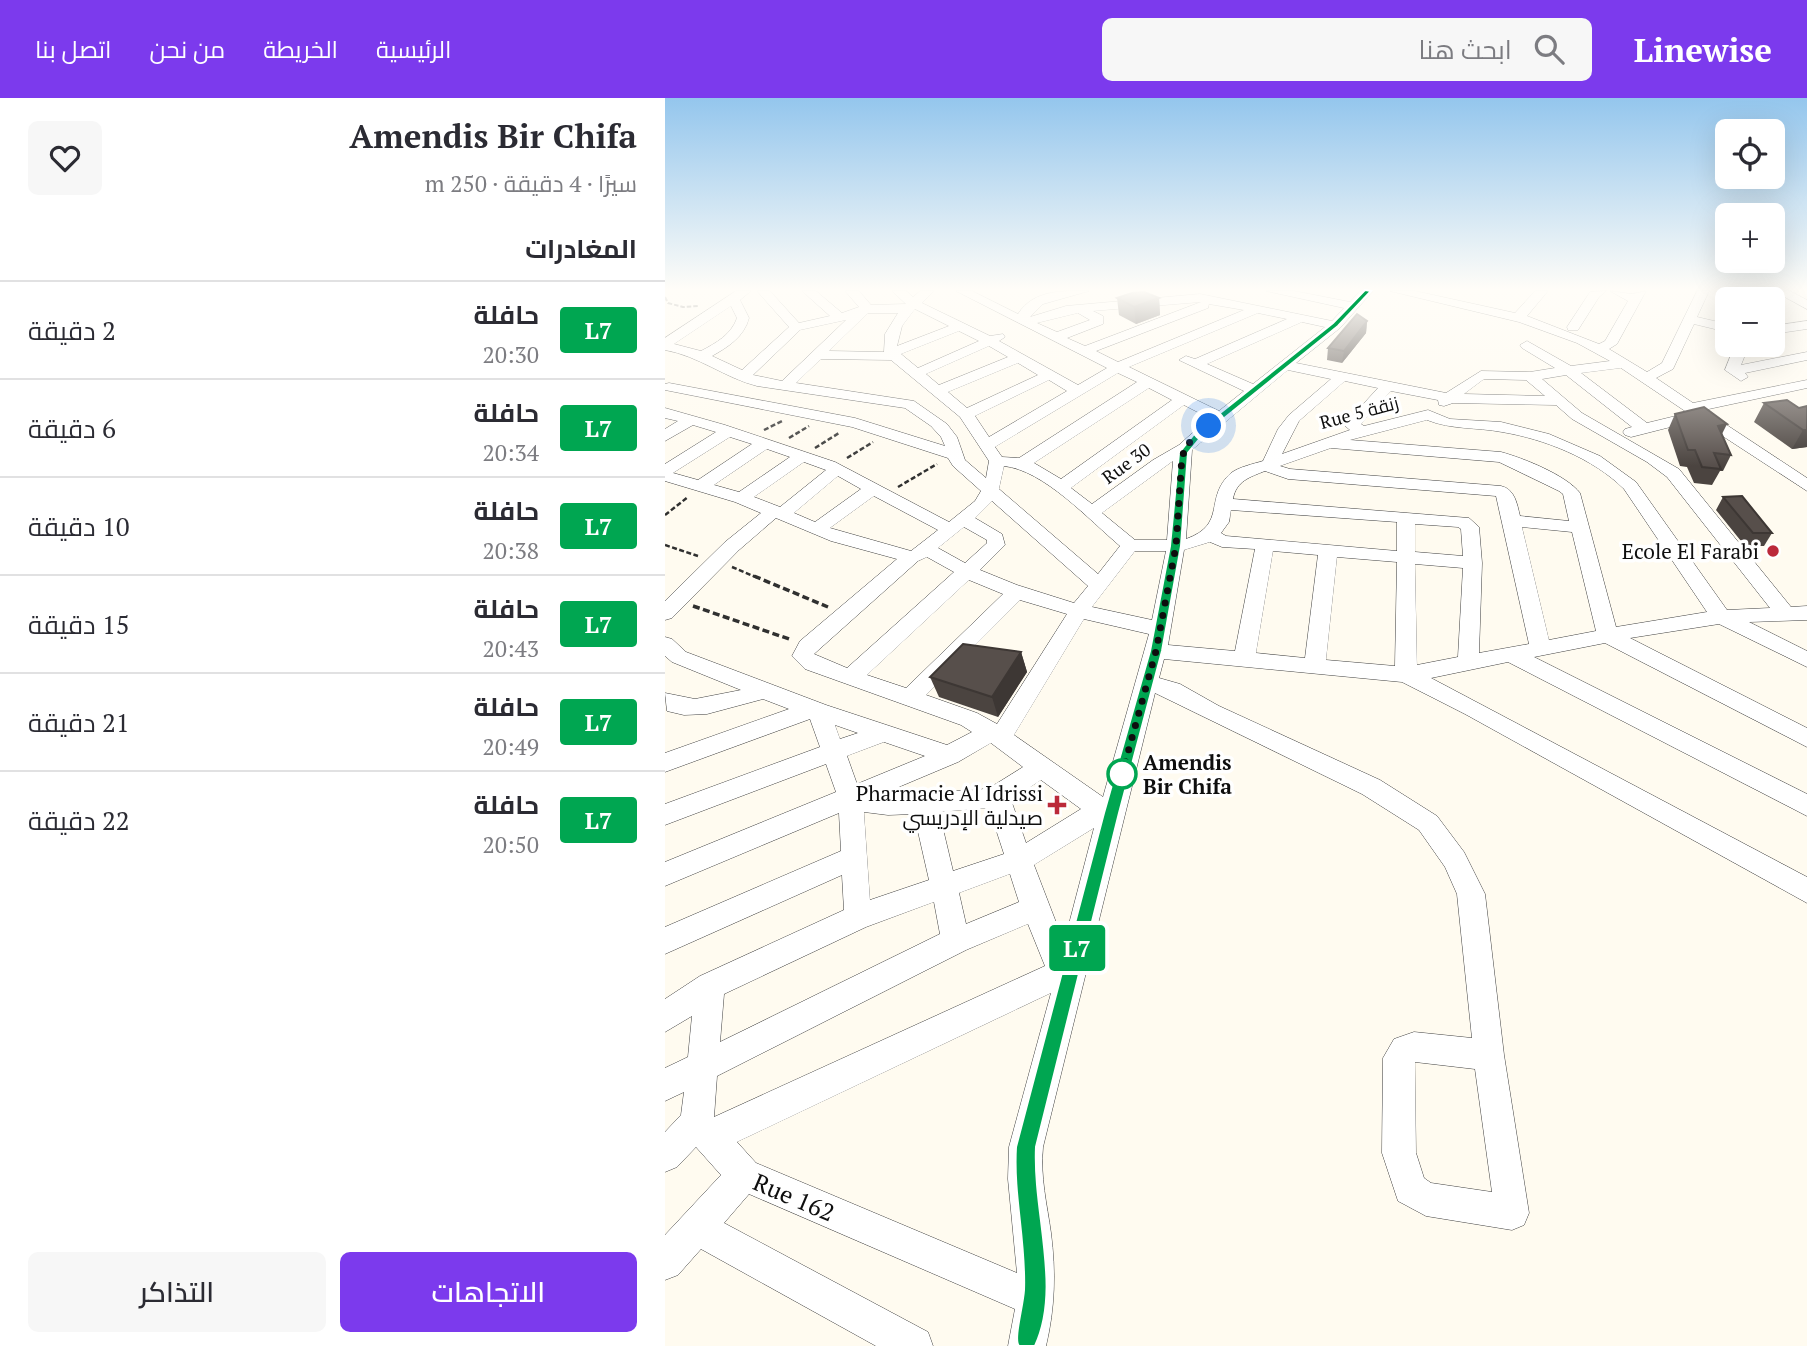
<!DOCTYPE html>
<html lang="ar">
<head>
<meta charset="utf-8">
<style>
  :root { --surface:#fff; --page:#f7f7f7; --text:#2b2b33; --muted:#7c7c81; --line:#e1e1e2; --accent:#7c3aed }
  body { margin:0; font-family:"PT Serif",Cairo,serif; background:var(--page); color:var(--text); direction:rtl; height:100vh; display:flex; flex-direction:column; font-size:26px; white-space:nowrap }
  * { box-sizing:border-box; margin:0 }
  p { font-size:23px; color:var(--muted) }
  .icon { flex:none; width:38px; height:38px; fill:none; stroke:currentColor; stroke-width:2; stroke-linecap:round; stroke-linejoin:round }
  .map { position:relative; flex:1; overflow:hidden; direction:ltr }
  .sheet { display:flex; flex-direction:column; background:var(--surface); width:665px }
  .sheet>* { flex:none }
  .badge { padding:0 14px; border-radius:5px; font-size:24px; line-height:46px }
  .buttons { position:absolute; left:1050px; top:21px; display:grid; gap:14px }
  .buttons a { display:grid; place-items:center; width:70px; height:70px; border-radius:10px; background:var(--surface); box-shadow:0 7px 28px #0002; font-size:35px }
  .you { position:absolute; width:35px; height:35px; margin:-18px; border:5px solid #fff; border-radius:50%; background:#1a73e8; box-shadow:0 0 0 10px #1a73e833 }
  .map>.badge { position:absolute; translate:-50% -50%; box-shadow:0 0 0 4px #fff }
  h2 { padding:0 28px; font-size:26px; line-height:63px }
  .round { display:grid; place-items:center; flex:none; width:74px; height:74px; border-radius:10px; background:var(--page) }
  .head { display:flex; align-items:center; justify-content:space-between; height:119px; padding:0 28px }
  h1 { font-size:33px; font-weight:600; line-height:52px }
  .button { display:flex; gap:14px; margin-top:auto; padding:14px 28px }
  .button a { flex:1; height:80px; border-radius:10px; background:var(--accent); color:#fff; font-size:28px; font-weight:600; line-height:80px; text-align:center }
  .button a+a { background:var(--page); color:var(--text) }
  ul { padding:0; list-style:none }
  li { display:flex; align-items:center; gap:21px; height:98px; padding:0 28px; border-top:2px solid var(--line) }
  li div { flex:1 }
  li b { display:block; font-size:26px }
  li em { font-style:normal }
  li .badge { min-width:77px; font-weight:700; text-align:center }
  header { display:flex; align-items:center; gap:42px; box-sizing:border-box; height:98px; padding:0 35px; background:var(--accent); color:#fff }
  header strong { font-size:33px }
  nav { display:flex; gap:38px; margin-inline-start:auto; font-size:24px }
  .search { width:490px; height:63px; background:var(--page); display:flex; align-items:center; gap:18px; box-sizing:border-box; padding:0 24px; border-radius:10px; color:var(--muted); font-size:26px }
  main { display:flex; flex:1; min-height:0 }
  .map>svg:first-child { display:block }
  .lines { fill:none; stroke-linecap:round; stroke-linejoin:round }
  .minor-casing { stroke:#414141; stroke-width:1 }
  .path-far2 { stroke:#303030; stroke-width:2; stroke-dasharray:4.5 2; stroke-linecap:butt }
  .path-far1 { stroke:#303030; stroke-width:2.5; stroke-dasharray:5 2.5; stroke-linecap:butt }
  .path { stroke:#303030; stroke-width:3.5; stroke-dasharray:7 3.5; stroke-linecap:butt }
  .minor { fill:#fff; fill-rule:evenodd }
  .wall { fill:#4b4440 }
  .shaded-wall { fill:#3d3734 }
  .building { fill:#574f4b; stroke:#3d3734; stroke-width:2 }
  .line { fill:#00a651; stroke:#fff; stroke-width:2 }
  .walk { stroke:#0e0e0e; stroke-width:7; stroke-dasharray:0 12.6 }
  .poi-dot { fill:#bb293a; stroke:#fff; stroke-width:2.5 }
  .stop-dot { fill:#fff; stroke:#00a651; stroke-width:3.5 }
  .labels { text-anchor:middle; dominant-baseline:central; stroke-width:7; stroke-linejoin:round; paint-order:stroke }
  .far-street-label { font-size:18px; fill:#0e0e0e; stroke:#fff }
  .poi-label { font-size:21px; fill:#0e0e0e; stroke:#fff; text-anchor:end }
  .stop-label { font-size:21px; font-weight:bold; fill:#0e0e0e; stroke:#fff; text-anchor:start }
  .near-street-label { font-size:24px; fill:#0e0e0e; stroke:#fff }
</style>
</head>
<body>
<header>
<strong>Linewise</strong>
<div class="search"><svg class="icon" aria-label="search" viewBox="0 0 24 24"><circle cx="10" cy="10" r="6"/><path d="M15 15l6 6"/></svg>ابحث هنا</div>
<nav><a>الرئيسية</a><a>الخريطة</a><a>من نحن</a><a>اتصل بنا</a></nav>
</header>
<main>
<div class="map">
<svg width="1142" height="1248" viewBox="0 0 1142 1248">
  <rect width="100%" height="100%" fill="#fffbf0"/>
  <g class="lines">
    <defs>
      <g id="minor">
        <path d="M71 193H86L75 202 84 220C79 239 63 249 47 258L77 272 124 229 92 193H105L134 225 165 218 137 193H151L177 215 194 209 180 193H194L206 207 241 206 227 193H241L248 199 255 193H269L257 205 325 238 338 236 340 239 334 243 413 287 442 270 291 193H307L353 216C369 191 398 193 424 193L378 206 365 219 401 208 535 196 667 223 679 210 601 193H629L685 204 695 193H708L675 230 631 265 781 295 816 273 865 274 890 270 857 250 855 247 862 243 906 268 945 263 912 245 854 224 725 193H750L850 215 870 193H883L862 218 934 246 940 243 963 203 945 193 967 196 981 193 952 246 944 251 982 274 997 265 1032 193H1044L1032 219 1062 226V234L1029 226 1008 271 991 280 1028 305 1142 282V290L1039 312 1142 380V393L1033 322 966 339 960 337 958 334 960 331 967 329 901 277 877 281 917 315 1014 371 1126 509 1142 508V522L1084 524 1142 553V569L1054 526 965 540 1142 630V649L940 545 869 559 1142 696V718L843 564 766 580 1142 779V805L800 616 737 584 499 561 494 580 515 586 554 608 715 682 772 718 799 754 820 796 839 957 864 1115 859 1127 847 1132 761 1118 733 1103 717 1055 718 960 729 941 749 934 807 940 792 796 780 769 754 732 697 696 490 595 378 1049C375 1079 382 1106 386 1135 391 1174 390 1210 381 1248H343L350 1211 84 1096 59 1125 263 1234 268 1248H211L36 1151 13 1177 0 1182V1137L56 1077 31 1049 12 1069 0 1074V1034L16 1017 19 994 0 1003V970L23 959 27 918 0 934V901L35 878 179 812 177 777 0 856V829L176 753 174 715 0 788V764L171 694 161 666 0 727V706L155 649 145 621 0 674V655L124 611 98 601 42 616 19 617 2 613 0 595 30 601 76 592 7 564 0 558V539L7 541 21 554 161 607 282 647 307 634 296 627 140 571 127 558 135 543 232 461 166 443 111 420 74 452 7 520 0 522V503L60 444 96 415 70 404 0 383V366L51 334 28 327 0 343V331L13 323 0 320V310L60 327 170 364 284 424 310 403 316 393 288 368 283 360 187 329 0 292V286L4 285 190 320 280 348 276 339 266 328 240 310 92 288C60 280 34 258 0 252V240ZM536 204 420 248 402 240 438 226V218L428 213ZM544 206 579 212 453 264 431 253 543 210ZM66 208 72 220C66 237 51 245 36 253L9 246ZM250 211 284 228 232 248 237 228ZM203 215H233L220 236 219 254 164 253ZM413 215 425 222 392 234 372 225ZM593 215 622 221 530 261 521 258 514 262 579 293 554 313 464 269ZM181 222 117 283 88 277 135 232ZM637 224 660 229 588 286 542 266ZM294 233 314 243 253 270 236 256ZM324 248 343 259 274 287 261 276ZM156 261 226 262 295 319 324 363 321 380 300 362 292 339 282 326 249 303 131 285ZM353 265 373 277 302 310 283 294ZM956 270 1020 313 1023 315 982 325 916 275ZM623 272 666 281 624 317 613 331 598 363C588 366 574 369 566 375 538 400 563 426 521 441L527 352ZM453 275 472 284 354 360 337 359 330 349ZM819 281 861 282 880 298 799 296ZM384 282 402 293 324 339 310 318ZM680 283 713 290 679 327 685 332 617 356 634 323ZM484 290 507 302 396 381 369 365ZM726 293 773 302 774 307 779 308 788 305 891 307 907 321 982 364 1002 379 1105 510 1062 512 971 384 935 358 884 336 836 324 785 321 763 312 699 328 696 326ZM519 307 544 320 514 347 488 362 427 406 406 390ZM762 322C787 332 811 329 837 334 879 341 928 360 959 391L1042 514 951 529 915 395C901 377 858 360 836 354L685 342ZM65 339 87 346 33 382 8 375ZM666 350 834 364 894 393 898 396 904 423 855 418C852 406 850 391 836 388L625 371 615 368ZM102 351 125 359 74 394 49 387ZM508 363 502 442H470L437 415ZM139 364 161 372 115 409 89 399ZM339 368C379 372 424 422 455 448L433 476 334 391ZM600 373 623 381 831 398 864 546 814 555 817 465 814 429 804 420 568 401C571 383 585 379 600 373ZM173 378 196 391 150 424 129 415ZM209 398 273 432 246 453 165 430ZM327 403 423 488 409 505 352 487 315 472 340 447 337 436 310 420ZM566 412 732 424V453L561 438 556 435 564 424ZM750 426 793 429 796 431 798 458 750 454ZM299 429 322 442V445L300 465 273 450ZM857 429 907 434 931 533 884 542ZM545 444 557 449 590 451 570 553 503 547 519 452ZM470 453H501L487 522 427 509ZM608 453 653 457 640 560 591 555ZM262 459 289 474 182 570 149 556 253 463ZM672 459 732 464 730 568 661 562ZM750 466 798 470 793 559 752 567ZM304 482 338 496 241 590 202 577ZM355 502 402 516 332 626 312 615 261 597ZM419 521 484 536 438 699 349 637ZM170 627 193 635 175 641ZM219 644 260 658 192 686 182 658ZM326 645 358 669 326 689 314 692 217 696 293 664ZM376 682 416 711 361 745 346 702ZM324 710 339 756 288 773 274 714ZM199 714 223 717 249 716 264 782 205 802ZM429 730 399 845 369 767ZM345 776 354 804 301 826 294 795ZM269 804 275 836 55 944 59 896 201 829ZM363 826 380 868 49 1019 52 978 301 852ZM386 895 344 1049 343 1081 352 1175 91 1065 72 1044ZM750 964 810 971 827 1094 766 1085 759 1080 751 1055Z"/>
        <path d="M941 193 934 199 913 232H903L902 229 925 194Z"/>
        <path d="M1109 193H1125L1142 202V211Z"/>
        <path d="M1142 223V231L1108 236V228Z"/>
        <path d="M1070 247H1084L1076 267 1142 254V262L1080 275 1083 279 1076 283 1060 272Z"/>
      </g>
    </defs>
    <!-- minor casing -->
    <use href="#minor" class="minor-casing"/>
    <!-- path-far2 -->
    <path class="path-far2" d="M0 199 3 205 18 209 33 208"/>
    <!-- path-far1 -->
    <g class="path-far1">
      <path d="M99 332 117 323"/>
      <path d="M124 340 144 328"/>
      <path d="M150 350 174 335"/>
      <path d="M182 360 208 344"/>
      <path d="M233 389 272 366"/>
      <path d="M0 417 23 399"/>
      <path d="M0 447 33 458"/>
      <path d="M67 469 93 480"/>
    </g>
    <!-- path -->
    <g class="path">
      <path d="M89 478 163 509"/>
      <path d="M28 508 127 542"/>
    </g>
    <!-- minor -->
    <use href="#minor" class="minor"/>
  </g>
  <!-- wall -->
  <g class="wall">
    <path d="M452 200H494L495 217 471 226 454 217Z"/>
    <path d="M702 223 701 235 677 265 662 262 663 250Z"/>
    <path d="M1099 305 1134 310 1142 308V349L1127 351 1089 324Z"/>
    <path d="M1010 316 1066 357 1058 373H1055L1047 387 1029 385 1022 369 1015 368 1003 332Z"/>
    <path d="M1058 399 1107 435 1099 448H1080L1051 412Z"/>
    <path d="M356 554 362 574 333 619 274 599 265 579Z"/>
  </g>
  <!-- shaded-wall -->
  <g class="shaded-wall">
    <path d="M494 200 495 217 471 226 469 209Z"/>
    <path d="M702 223 701 235 677 265 679 253Z"/>
    <path d="M1062 326 1054 342 1053 328Z"/>
    <path d="M1138 332H1142V349L1127 351Z"/>
    <path d="M356 554 362 574 333 619 327 599Z"/>
  </g>
  <!-- building -->
  <g class="building">
    <path d="M479 194 494 200 469 209 452 200 467 195Z"/>
    <path d="M692 216 702 223 679 253 663 250Z"/>
    <path d="M1122 302 1134 310 1142 308V332H1138L1099 305Z"/>
    <path d="M1039 309 1062 326 1053 328 1066 357 1049 355 1056 371 1037 369 1030 352H1023L1010 316Z"/>
    <path d="M1077 398 1107 435H1088L1058 399Z"/>
    <path d="M298 546 356 554 327 599 265 579Z"/>
  </g>
  <!-- sky -->
  <linearGradient id="sky" x2="0" y2="1"><stop stop-color="#94c6ed"/><stop offset="0.52" stop-color="#fffdf8"/><stop offset="1" stop-color="#fffdf8" stop-opacity="0"/></linearGradient>
  <rect width="1142" height="368" fill="url(#sky)"/>
  <!-- line -->
  <path class="line" d="M700 192 706 193 673 228 536 339 523 355 516 448 497 553 454 715 371 1049C368 1117 397 1190 370 1248H354C348 1242 358 1209 359 1192 361 1144 348 1097 351 1049L439 715 485 553 505 448 514 355 530 335 668 225Z"/>
  <g class="lines">
    <!-- walk -->
    <path class="walk" d="M457 676 491 553 511 448 517 358 524 345 544 328"/>
  </g>
  <!-- markers -->
  <g class="poi-dot">
    <circle cx="1108" cy="453" r="7"/>
    <path d="M388.5 696.5h7v7h7v7h-7v7h-7v-7h-7v-7h7z"/>
  </g>
  <circle class="stop-dot" cx="457" cy="676" r="14"/>
  <g class="labels">
    <!-- far-street labels -->
    <g class="far-street-label">
      <text transform="translate(694 314) rotate(-15)">Rue 5 زنقة</text>
      <text transform="translate(461 365) rotate(-36)">Rue 30</text>
    </g>
    <!-- poi labels -->
    <g class="poi-label">
      <text x="1094" y="453">Ecole El Farabi</text>
      <text x="378" y="695">Pharmacie Al Idrissi<tspan x="378" dy="24">صيدلية الإدريسي</tspan></text>
    </g>
    <!-- stop labels -->
    <g class="stop-label">
      <text x="478" y="664">Amendis<tspan x="478" dy="24">Bir Chifa</tspan></text>
    </g>
    <!-- near-street labels -->
    <g class="near-street-label">
      <text transform="translate(129 1099) rotate(23)">Rue 162</text>
    </g>
  </g>
</svg>
<div class="buttons">
<a><svg class="icon" aria-label="locate" viewBox="0 0 24 24"><circle cx="12" cy="12" r="6"/><path d="M12 2v4M12 18v4M2 12h4M18 12h4"/></svg></a>
<a>+</a>
<a>−</a>
</div>
<div class="you" style="left:544px;top:328px"></div>
<b class="badge" style="left:412px;top:850px;background:#00a651;color:#fff">L7</b>
</div>
<section class="sheet">
<div class="head"><div><h1>Amendis Bir Chifa</h1><p>سيرًا · 4 دقيقة · 250 m</p></div><a class="round"><svg class="icon" aria-label="heart" viewBox="0 0 24 24"><path d="M12 20l-8-8c-3-5 5-10 8-4 3-6 11-1 8 4z"/></svg></a></div>
<h2>المغادرات</h2>
<ul>
<li><span class="badge" style="background:#00a651;color:#fff">L7</span><div><b>حافلة</b><p>20:30</p></div><em>2 دقيقة</em></li>
<li><span class="badge" style="background:#00a651;color:#fff">L7</span><div><b>حافلة</b><p>20:34</p></div><em>6 دقيقة</em></li>
<li><span class="badge" style="background:#00a651;color:#fff">L7</span><div><b>حافلة</b><p>20:38</p></div><em>10 دقيقة</em></li>
<li><span class="badge" style="background:#00a651;color:#fff">L7</span><div><b>حافلة</b><p>20:43</p></div><em>15 دقيقة</em></li>
<li><span class="badge" style="background:#00a651;color:#fff">L7</span><div><b>حافلة</b><p>20:49</p></div><em>21 دقيقة</em></li>
<li><span class="badge" style="background:#00a651;color:#fff">L7</span><div><b>حافلة</b><p>20:50</p></div><em>22 دقيقة</em></li>
</ul>
<div class="button"><a>الاتجاهات</a><a>التذاكر</a></div>
</section>
</main>
</body>
</html>
